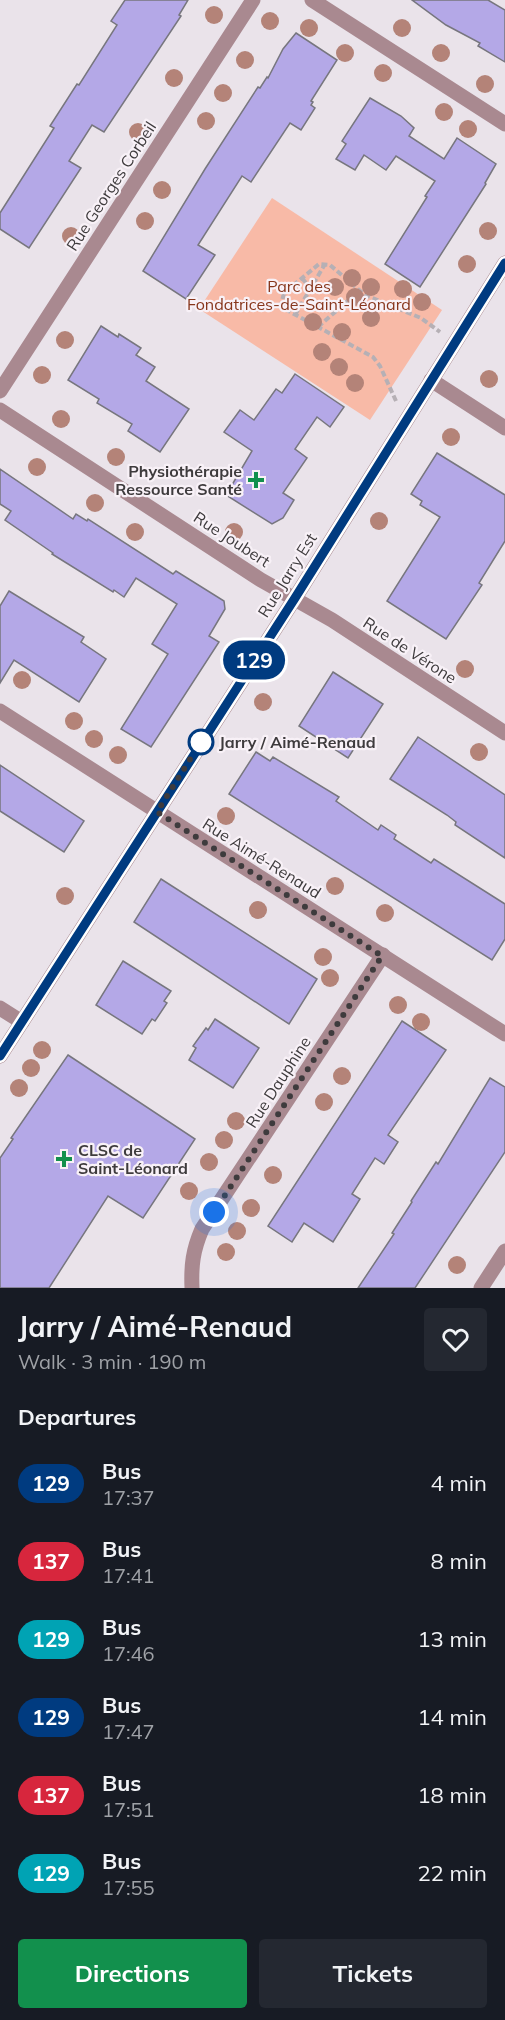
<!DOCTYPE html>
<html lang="en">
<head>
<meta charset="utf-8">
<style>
  :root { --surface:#171b24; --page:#242831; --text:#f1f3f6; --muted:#9ea1a6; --accent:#12904d }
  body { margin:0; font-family:Mulish,sans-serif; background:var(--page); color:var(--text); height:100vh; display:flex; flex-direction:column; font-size:22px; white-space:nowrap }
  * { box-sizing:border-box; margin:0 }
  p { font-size:20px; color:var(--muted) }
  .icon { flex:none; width:33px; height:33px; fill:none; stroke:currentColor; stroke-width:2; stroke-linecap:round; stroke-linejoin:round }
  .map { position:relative; height:1288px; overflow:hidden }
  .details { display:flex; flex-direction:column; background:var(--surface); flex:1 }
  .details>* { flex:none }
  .badge { padding:0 12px; border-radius:20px; font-size:21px; line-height:39px }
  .you { position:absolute; width:30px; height:30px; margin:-15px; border:4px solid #fff; border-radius:50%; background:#1a73e8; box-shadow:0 0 0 9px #1a73e833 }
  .map>.badge { position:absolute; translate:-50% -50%; box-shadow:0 0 0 3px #fff }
  h2 { padding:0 18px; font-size:22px; line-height:54px }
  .round { display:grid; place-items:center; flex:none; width:63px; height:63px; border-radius:6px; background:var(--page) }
  .overview { display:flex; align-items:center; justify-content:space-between; height:102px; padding:0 18px }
  h1 { font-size:28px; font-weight:700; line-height:45px }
  .action { display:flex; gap:12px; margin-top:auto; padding:12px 18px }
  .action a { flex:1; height:69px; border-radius:6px; background:var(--accent); color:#fff; font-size:24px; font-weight:700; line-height:69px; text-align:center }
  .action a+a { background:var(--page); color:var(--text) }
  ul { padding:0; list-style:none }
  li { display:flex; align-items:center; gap:18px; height:78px; padding:0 18px }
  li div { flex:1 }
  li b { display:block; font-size:22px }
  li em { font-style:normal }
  li .badge { min-width:66px; font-weight:700; text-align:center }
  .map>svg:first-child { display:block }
  .green { fill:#f8baa7 }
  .building { fill:#b4a8e7; stroke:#77767e; stroke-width:1.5 }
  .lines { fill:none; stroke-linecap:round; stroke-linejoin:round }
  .path { stroke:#b6b0b5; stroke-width:4; stroke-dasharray:6 3; stroke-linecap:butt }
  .minor { stroke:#a98990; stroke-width:15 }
  .tree { fill:#b48378 }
  .line-casing { stroke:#fff; stroke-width:14 }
  .line { stroke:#003b80; stroke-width:9 }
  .walk { stroke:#3e3b3d; stroke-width:6; stroke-dasharray:0 10.8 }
  .poi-dot { fill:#12904d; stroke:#f8f1f7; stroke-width:2 }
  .stop-dot { fill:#fff; stroke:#003b80; stroke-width:3 }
  .labels { text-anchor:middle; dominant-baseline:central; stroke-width:4.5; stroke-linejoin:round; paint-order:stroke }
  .street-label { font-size:16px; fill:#3e3b3d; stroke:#f8f1f7 }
  .park-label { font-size:16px; fill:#87351b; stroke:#f8f1f7 }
  .poi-label { font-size:16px; font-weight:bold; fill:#3e3b3d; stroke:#f8f1f7; text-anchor:end }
  .stop-label { font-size:16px; font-weight:bold; fill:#3e3b3d; stroke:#f8f1f7; text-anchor:start }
</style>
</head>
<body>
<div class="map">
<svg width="505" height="1288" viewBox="0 0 505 1288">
  <rect width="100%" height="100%" fill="#eae3ea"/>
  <!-- green -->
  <path class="green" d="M272 198 442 310 370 420 199 309Z"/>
  <!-- building -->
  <g class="building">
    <path d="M125 0H188L179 15 181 16 104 132 92 125 69 161 81 168 29 248 0 229V213L54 128 50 126 77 84 79 85 117 25 111 21Z"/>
    <path d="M412 0H488L505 10V62L478 46 480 43 446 25Z"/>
    <path d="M296 33 337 60 311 101 313 102 311 105 315 108 301 130 290 123 251 182 242 176 198 245 215 255 186 299 143 271 205 169 258 87 260 88 267 77 268 78 283 49Z"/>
    <path d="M370 98 401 116 414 128 409 136 444 159 457 138 496 164 485 183 486 184 420 287 385 264 427 197 425 196 435 181 396 156 386 170 364 155 355 170 336 159 346 144 342 141Z"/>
    <path d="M101 326 118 337 119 334 141 348 136 355 155 367 146 381 189 409 160 452 128 431 132 424 97 403 99 399 68 380Z"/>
    <path d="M295 374 344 407 330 427 317 417 295 449 307 458 283 493 294 500 283 518 272 524 226 495 252 451 224 432 240 410 254 420 276 389 282 393Z"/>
    <path d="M437 453 505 495V541L479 583 482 585 446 639 387 601 440 517 420 505 422 501 411 494Z"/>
    <path d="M0 469 73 519 76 514 87 521 88 519 173 574 176 571 224 601 225 609 209 636 219 642 151 747 121 729 168 654 152 644 177 604 136 578 124 597 114 590 113 592 52 554 53 553 5 520 11 511 0 504Z"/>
    <path d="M9 591 84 637 81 642 106 659 79 702 14 660 0 683V606Z"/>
    <path d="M333 672 383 704 348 758 299 726Z"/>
    <path d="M418 737 505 795V858L455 825 456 822 447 815 390 779Z"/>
    <path d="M256 752 270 761 273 757 339 797 336 801 378 830 381 825 396 835 394 839 431 863 434 859 505 904V939L492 960 229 794Z"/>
    <path d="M0 765 84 821 64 852 0 811Z"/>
    <path d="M161 879 317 979 289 1024 134 922Z"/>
    <path d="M123 961 171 991 164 1001 167 1003 155 1021 152 1019 142 1034 96 1005Z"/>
    <path d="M215 1019 259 1048 233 1088 189 1060 196 1048 193 1046 206 1028 208 1030Z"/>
    <path d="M402 1021 446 1050 388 1135 398 1142 384 1164 375 1158 352 1194 360 1199 333 1242 304 1223 292 1242 268 1226Z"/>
    <path d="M68 1055 195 1139 143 1218 108 1196 49 1288H0V1158L13 1139 11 1138Z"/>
    <path d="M490 1078 505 1087V1152L415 1288H358L394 1234 392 1233 412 1202 411 1201 436 1162 438 1164Z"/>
  </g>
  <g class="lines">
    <!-- path -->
    <g class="path">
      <path d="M302 278 311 289"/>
      <path d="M295 315 325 264"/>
      <path d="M318 327 360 290"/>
      <path d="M396 401 380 366 373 357 285 309 281 305 284 293 319 264 330 265 365 295 421 318 440 332"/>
    </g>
    <!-- minor -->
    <g class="minor">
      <path d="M312 0 505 124"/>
      <path d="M431 380 505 428"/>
      <path d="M0 391 253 0"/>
      <path d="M0 410 261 580 332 620 505 733"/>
      <path d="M0 711 505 1034"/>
      <path d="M0 1008 22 1022"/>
      <path d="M0 1056 295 598 505 263"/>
      <path d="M192 1288C191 1265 193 1250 202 1229L383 955"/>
      <path d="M481 1288 505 1251"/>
    </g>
  </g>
  <!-- trees -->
  <g class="tree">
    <circle cx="214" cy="15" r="9"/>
    <circle cx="270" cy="21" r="9"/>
    <circle cx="309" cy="28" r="9"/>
    <circle cx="402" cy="28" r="9"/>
    <circle cx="345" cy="53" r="9"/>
    <circle cx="441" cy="53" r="9"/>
    <circle cx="245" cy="60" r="9"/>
    <circle cx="383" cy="73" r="9"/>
    <circle cx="174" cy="78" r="9"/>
    <circle cx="485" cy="84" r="9"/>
    <circle cx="223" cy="93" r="9"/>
    <circle cx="444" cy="112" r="9"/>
    <circle cx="206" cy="121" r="9"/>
    <circle cx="468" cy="129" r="9"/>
    <circle cx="138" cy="132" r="9"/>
    <circle cx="162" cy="190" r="9"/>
    <circle cx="145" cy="221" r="9"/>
    <circle cx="488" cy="231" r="9"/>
    <circle cx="71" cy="236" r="9"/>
    <circle cx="467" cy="264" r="9"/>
    <circle cx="352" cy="278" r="9"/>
    <circle cx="335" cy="287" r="9"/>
    <circle cx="371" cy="287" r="9"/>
    <circle cx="403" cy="289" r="9"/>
    <circle cx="355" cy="297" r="9"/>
    <circle cx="422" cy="302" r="9"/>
    <circle cx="371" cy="318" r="9"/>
    <circle cx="313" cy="322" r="9"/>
    <circle cx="342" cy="332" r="9"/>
    <circle cx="65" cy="340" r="9"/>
    <circle cx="322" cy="352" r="9"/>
    <circle cx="339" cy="367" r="9"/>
    <circle cx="42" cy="375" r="9"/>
    <circle cx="489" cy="379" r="9"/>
    <circle cx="355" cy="383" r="9"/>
    <circle cx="61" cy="419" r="9"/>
    <circle cx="451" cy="437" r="9"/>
    <circle cx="116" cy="457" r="9"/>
    <circle cx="37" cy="467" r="9"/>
    <circle cx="95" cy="503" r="9"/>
    <circle cx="379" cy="521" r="9"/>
    <circle cx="135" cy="532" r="9"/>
    <circle cx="234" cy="532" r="9"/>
    <circle cx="465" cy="669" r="9"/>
    <circle cx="22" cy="680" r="9"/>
    <circle cx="263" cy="702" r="9"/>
    <circle cx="74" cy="721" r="9"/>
    <circle cx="94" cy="739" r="9"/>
    <circle cx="479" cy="752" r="9"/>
    <circle cx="118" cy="755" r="9"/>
    <circle cx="226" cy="816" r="9"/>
    <circle cx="335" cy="886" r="9"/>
    <circle cx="65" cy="896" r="9"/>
    <circle cx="258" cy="910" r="9"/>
    <circle cx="385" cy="913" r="9"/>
    <circle cx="323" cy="957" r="9"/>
    <circle cx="330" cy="978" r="9"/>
    <circle cx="398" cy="1005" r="9"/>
    <circle cx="421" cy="1022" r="9"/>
    <circle cx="42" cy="1050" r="9"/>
    <circle cx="31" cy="1068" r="9"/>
    <circle cx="342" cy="1076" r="9"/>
    <circle cx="19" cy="1088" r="9"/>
    <circle cx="324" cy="1102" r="9"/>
    <circle cx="236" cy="1121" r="9"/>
    <circle cx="224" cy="1140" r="9"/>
    <circle cx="209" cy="1162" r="9"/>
    <circle cx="273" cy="1175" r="9"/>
    <circle cx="189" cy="1191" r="9"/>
    <circle cx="251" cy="1208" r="9"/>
    <circle cx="237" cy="1231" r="9"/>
    <circle cx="226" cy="1252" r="9"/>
    <circle cx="457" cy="1265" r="9"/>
  </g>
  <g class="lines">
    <defs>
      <path id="line" d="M0 1056 295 598 505 263"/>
    </defs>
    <!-- line casing -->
    <use href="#line" class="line-casing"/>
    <!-- line -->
    <use href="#line" class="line"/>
    <!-- walk -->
    <path class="walk" d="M201 742 204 737 157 812 382 956 214 1212"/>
  </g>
  <!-- markers -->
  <g class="poi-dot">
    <path d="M253 471h6v6h6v6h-6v6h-6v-6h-6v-6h6z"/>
    <path d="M61 1150h6v6h6v6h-6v6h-6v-6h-6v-6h6z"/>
  </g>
  <circle class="stop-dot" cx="201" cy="742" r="12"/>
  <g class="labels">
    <!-- street labels -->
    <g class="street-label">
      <text transform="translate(111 186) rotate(-57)">Rue Georges Corbeil</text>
      <text transform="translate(232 539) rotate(33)">Rue Joubert</text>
      <text transform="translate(287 575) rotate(-58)">Rue Jarry Est</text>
      <text transform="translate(410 650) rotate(33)">Rue de Vérone</text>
      <text transform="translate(262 858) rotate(32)">Rue Aimé-Renaud</text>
      <text transform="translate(278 1082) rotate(-57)">Rue Dauphine</text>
    </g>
    <!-- park labels -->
    <g class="park-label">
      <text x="299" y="286">Parc des<tspan x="299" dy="18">Fondatrices-de-Saint-Léonard</tspan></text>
    </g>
    <!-- poi labels -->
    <g class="poi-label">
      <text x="242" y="471">Physiothérapie<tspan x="242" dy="18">Ressource Santé</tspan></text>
      <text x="78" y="1150" text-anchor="start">CLSC de<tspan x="78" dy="18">Saint-Léonard</tspan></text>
    </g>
    <!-- stop labels -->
    <g class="stop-label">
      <text x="219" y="742">Jarry / Aimé-Renaud</text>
    </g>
  </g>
</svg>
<div class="you" style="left:214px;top:1212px"></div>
<b class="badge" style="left:254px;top:660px;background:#003b80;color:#fff">129</b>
</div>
<section class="details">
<div class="overview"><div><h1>Jarry / Aimé-Renaud</h1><p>Walk · 3 min · 190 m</p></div><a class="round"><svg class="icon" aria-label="heart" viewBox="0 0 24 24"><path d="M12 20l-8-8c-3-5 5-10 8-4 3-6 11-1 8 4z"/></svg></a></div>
<h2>Departures</h2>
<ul>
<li><span class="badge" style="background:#003b80;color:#fff">129</span><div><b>Bus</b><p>17:37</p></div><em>4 min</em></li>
<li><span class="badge" style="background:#d7263d;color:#fff">137</span><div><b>Bus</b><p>17:41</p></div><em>8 min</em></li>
<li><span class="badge" style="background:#00a3b4;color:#fff">129</span><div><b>Bus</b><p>17:46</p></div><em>13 min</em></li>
<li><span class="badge" style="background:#003b80;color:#fff">129</span><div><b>Bus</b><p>17:47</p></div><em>14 min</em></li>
<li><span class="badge" style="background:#d7263d;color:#fff">137</span><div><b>Bus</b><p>17:51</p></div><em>18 min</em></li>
<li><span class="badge" style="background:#00a3b4;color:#fff">129</span><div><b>Bus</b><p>17:55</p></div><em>22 min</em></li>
</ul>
<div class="action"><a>Directions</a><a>Tickets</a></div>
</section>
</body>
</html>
